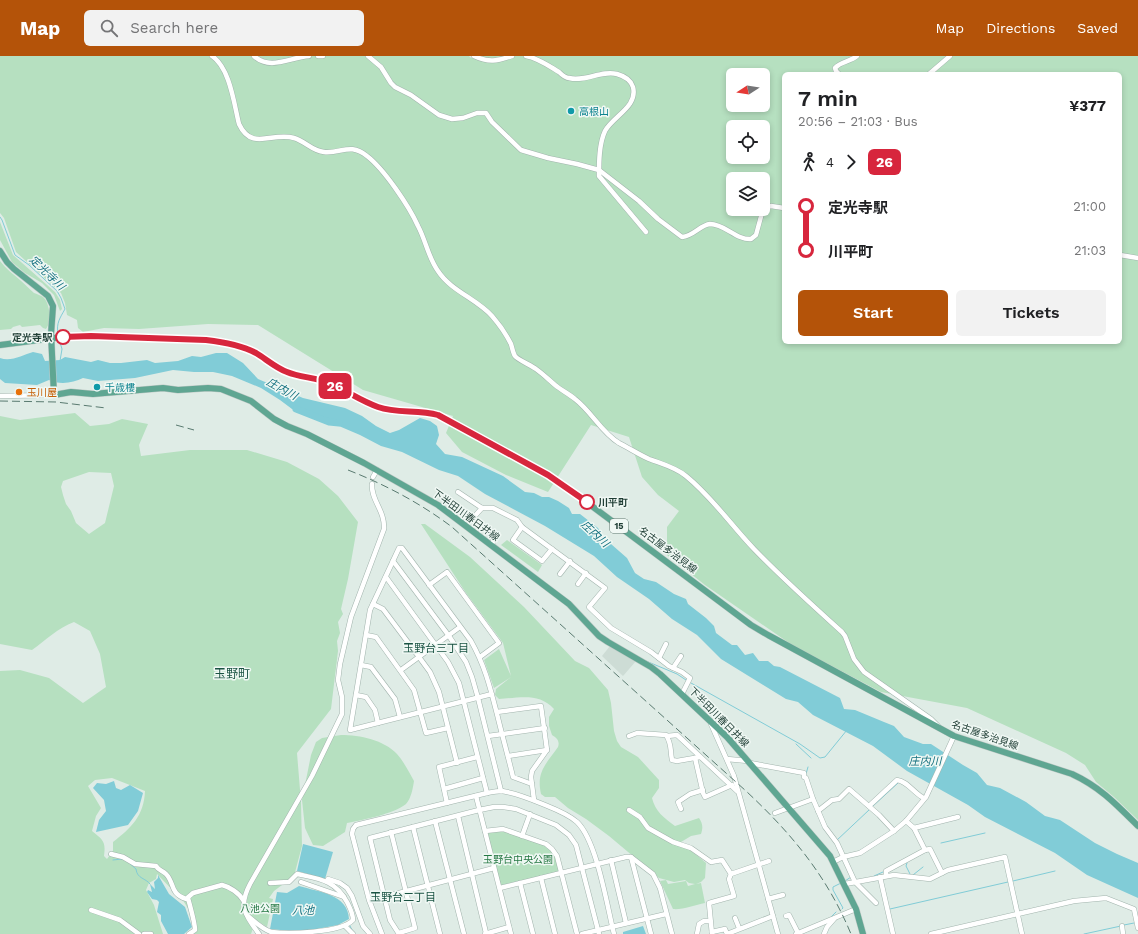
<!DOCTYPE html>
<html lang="en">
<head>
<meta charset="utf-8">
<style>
  :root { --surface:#fff; --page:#f2f2f2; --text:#202124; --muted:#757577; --accent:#b45309 }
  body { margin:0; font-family:"Work Sans","Noto Sans JP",sans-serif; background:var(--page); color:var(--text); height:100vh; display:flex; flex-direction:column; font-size:15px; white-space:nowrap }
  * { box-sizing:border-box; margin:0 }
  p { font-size:13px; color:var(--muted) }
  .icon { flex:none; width:22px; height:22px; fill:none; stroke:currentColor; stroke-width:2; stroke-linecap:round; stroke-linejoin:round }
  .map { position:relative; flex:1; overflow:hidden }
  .sheet { position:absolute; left:782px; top:16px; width:340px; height:272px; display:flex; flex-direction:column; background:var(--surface); border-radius:6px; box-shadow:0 2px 6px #0003 }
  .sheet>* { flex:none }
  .badge { padding:0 8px; border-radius:6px; font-size:14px; line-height:26px }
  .needle { width:26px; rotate:258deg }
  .controls { position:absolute; left:726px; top:12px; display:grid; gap:8px }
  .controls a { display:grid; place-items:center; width:44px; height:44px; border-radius:6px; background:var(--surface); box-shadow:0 2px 6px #0003; font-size:20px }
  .map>.badge { position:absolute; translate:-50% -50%; box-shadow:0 0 0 2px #fff }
  .legs { display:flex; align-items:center; gap:6px; height:44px; padding:0 16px; font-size:13px }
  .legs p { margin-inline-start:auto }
  .summary { display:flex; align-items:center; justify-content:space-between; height:68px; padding:0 16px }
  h1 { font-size:22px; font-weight:600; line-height:30px }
  .action { display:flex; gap:8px; margin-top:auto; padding:8px 16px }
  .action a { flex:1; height:46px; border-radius:6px; background:var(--accent); color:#fff; font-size:16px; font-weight:600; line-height:46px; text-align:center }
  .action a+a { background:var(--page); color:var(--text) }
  ul { padding:0 16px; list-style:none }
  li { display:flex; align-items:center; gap:14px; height:44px; font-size:15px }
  li i { display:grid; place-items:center; width:6px; height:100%; margin:0 5px; background:currentColor }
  li i::after { content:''; width:10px; height:10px; margin:-5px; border:3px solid; border-radius:50%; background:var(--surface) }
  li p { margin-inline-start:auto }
  li:first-child i { background:linear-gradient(#0000 50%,currentColor 0) }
  li:last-child i { background:linear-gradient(currentColor 50%,#0000 0) }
  header { display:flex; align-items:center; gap:24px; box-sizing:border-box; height:56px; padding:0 20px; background:var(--accent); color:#fff }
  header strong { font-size:19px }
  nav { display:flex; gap:22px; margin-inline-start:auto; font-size:14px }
  .search { width:280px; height:36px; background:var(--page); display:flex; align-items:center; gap:10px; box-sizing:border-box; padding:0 14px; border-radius:6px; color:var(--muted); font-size:15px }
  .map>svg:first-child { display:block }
  .built { fill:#cddcd5 }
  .green { fill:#b6e0c0; fill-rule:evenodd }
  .water { fill:#81ccd7 }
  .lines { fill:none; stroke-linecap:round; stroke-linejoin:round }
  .stream { stroke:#81ccd7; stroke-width:1 }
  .river { stroke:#81ccd7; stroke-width:7 }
  .minor-casing { stroke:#a2b4ad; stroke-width:5.5 }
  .major-casing { stroke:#c0c9c6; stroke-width:7 }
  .minor { stroke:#fff; stroke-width:4.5 }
  .major { stroke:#5fa692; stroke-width:6 }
  .rail { stroke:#597a70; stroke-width:1; stroke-dasharray:8 4; stroke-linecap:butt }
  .line-1-casing { stroke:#fff; stroke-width:9 }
  .line-1 { stroke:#d7263d; stroke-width:6 }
  .culture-dot { fill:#0f9aa8; stroke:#f0f8f4; stroke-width:1.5 }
  .stop-1-dot { fill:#fff; stroke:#d7263d; stroke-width:2 }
  .food-dot { fill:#e8710a; stroke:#f0f8f4; stroke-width:1.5 }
  .labels { text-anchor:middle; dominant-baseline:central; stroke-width:3; stroke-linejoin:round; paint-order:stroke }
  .shield { fill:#f0f8f4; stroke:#5e766e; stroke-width:1 }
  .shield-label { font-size:9px; font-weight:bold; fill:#1f3e35 }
  .culture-label { font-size:10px; fill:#0d838f; stroke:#f0f8f4; text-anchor:start }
  .stop-label { font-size:10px; font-weight:bold; fill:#1f3e35; stroke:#f0f8f4; text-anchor:end }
  .food-label { font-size:10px; fill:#c56008; stroke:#f0f8f4; text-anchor:start }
  .street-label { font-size:10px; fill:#1f3e35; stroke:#f0f8f4 }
  .park-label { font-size:10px; fill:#257843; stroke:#f0f8f4 }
  .water-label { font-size:11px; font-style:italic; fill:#13707f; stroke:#f0f8f4 }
  .neighbourhood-label { font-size:11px; fill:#195242; stroke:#f0f8f4 }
  .quarter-label { font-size:12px; fill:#195242; stroke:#f0f8f4 }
</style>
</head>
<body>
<header>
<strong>Map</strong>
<div class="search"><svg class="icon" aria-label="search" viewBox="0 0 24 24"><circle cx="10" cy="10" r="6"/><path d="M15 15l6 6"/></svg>Search here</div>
<nav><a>Map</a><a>Directions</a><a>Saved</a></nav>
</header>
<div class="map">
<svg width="1138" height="878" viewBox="0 0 1138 878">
  <rect width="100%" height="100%" fill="#dfece6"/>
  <!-- built -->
  <path class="built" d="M610 590 636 605 623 620 602 600Z"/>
  <!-- green -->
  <g class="green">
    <path d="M0 0H469L471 2 478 0H1138V764L1114 741 1096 726 1085 709 1066 697 967 652 881 636 792 589 705 529 667 499V471L679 455 658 439 642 421 629 381 591 369 548 436 506 419 462 396 446 377 453 360 363 334 258 269 208 268 139 273 104 272 83 276 78 272 77 264 67 259 65 247 61 237 16 196 4 162 0 157ZM784 18H1120V286H784ZM733 19H763V49H733ZM733 71H763V101H733ZM733 123H763V153H733Z"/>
    <path d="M0 166 13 199 55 236 60 244 62 253 60 255 54 239 42 227 25 217 12 206 0 184Z"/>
    <path d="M0 205C7 214 12 217 20 224 25 228 29 233 34 237 37 238 40 239 43 241 50 247 52 266 46 273L43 272 40 269 22 271 20 269 13 271 11 273 0 274Z"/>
    <path d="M75 357 90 370 109 368 122 363 148 368 139 389 141 400 190 394H247L287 406 319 423 338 440 358 466 348 523 341 553 343 558 338 566 340 577 337 585 338 595 331 653 297 697 301 746 302 790 294 820 274 835 269 842 273 843 267 871 256 864 251 878H188L194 873 192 859 184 846 157 818 156 823 149 827 146 834 154 849 163 878H0V615L20 614 49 622 83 647 106 631 100 598 90 575 74 566C58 572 46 584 32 594L0 588V360L20 364ZM89 416 111 417 114 430 105 467 89 478 76 467 71 455 66 448 63 439 61 431 63 425ZM112 722 145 735C144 760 131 772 113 786V795L107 803 104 800C106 785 103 784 92 775L96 760 101 752 88 730 95 724Z"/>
    <path d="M421 468H425L470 501 524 551 575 605 589 612 608 634 611 647 614 675 617 685 621 691 638 701 659 724V732L652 742C655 755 664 762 675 770L699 762C703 768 703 772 701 778L691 780 681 786 706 807 705 822 701 826 696 828 701 827 705 847C695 849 682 854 673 853L660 825 666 824 668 828 686 825 688 830 695 828 689 827 685 824 674 826 659 822 609 780 586 763 568 752 555 741H545L541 738C536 716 546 708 558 691 560 685 557 682 552 679L549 670V661L554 653C539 636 519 642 499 643L495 639 496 633 511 621 494 632 484 604 499 593 511 620 503 587 466 537Z"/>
    <path d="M507 484 542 509 538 516 501 489Z"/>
    <path d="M341 679C360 679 384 684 397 698 404 706 409 716 414 725 413 732 411 743 406 748 394 758 362 764 347 767L345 776 323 790 313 789 305 772 302 744 311 699 316 686 322 682Z"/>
    <path d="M502 774 544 789C554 795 556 803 559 814L558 816 502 829 500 828 488 778 489 776Z"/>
  </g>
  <!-- water -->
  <g class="water">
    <path d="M33 296 42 298 45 305 60 304 65 301 91 306 98 304 110 307H121L147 304 155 307 178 305 192 300 201 301 216 297H227L243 307 258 323 303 342 345 352 362 360 376 370 390 377 399 374 420 362 430 365 437 370 439 379 436 388 445 398 462 401 503 420 525 436 534 437 542 441H549L558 445 569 452 572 458H580L598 472 603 481 627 502 635 517 644 523 656 526 674 538 686 543 688 548 706 562 714 570 716 577 732 589H737L745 599 753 597 759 605H768L774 610 780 611 840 642 844 653 855 654 884 666 894 670 904 681 923 688H931L963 709 977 717 987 729 1000 732 1026 746 1045 760 1060 764 1095 787 1117 798 1138 807V842L1087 819 1055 797 985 761 968 749 907 715 873 690 813 659 798 646 786 643 721 603 697 579 672 563 649 543 617 521 594 500 545 470 485 438 458 420 439 414 402 396 381 390 360 379 313 359 292 353 280 344 261 332 232 320 213 316H194L173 314 135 322 98 325 83 322C73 327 60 329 49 324L37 329 5 327 0 323V302C11 306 23 299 33 296Z"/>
    <path d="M114 725 116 732 121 734 130 729 143 737 138 755 128 769 96 776 99 764 106 755 104 744 93 732 97 727 106 728Z"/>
    <path d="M303 788 333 796 325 823 297 815Z"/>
    <path d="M158 819 169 838 185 851 192 871 184 878H168L161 865V859L157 856 159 846 157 844 152 843 147 836 148 834 152 836 150 828 155 833 154 826 158 822Z"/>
    <path d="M299 830C319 836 348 838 349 863L338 869 301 876 270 873 277 836 287 837Z"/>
    <path d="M643 870 646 878H623V876Z"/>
  </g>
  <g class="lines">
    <!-- stream -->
    <g class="stream">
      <path d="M0 161 2 164 15 199 29 209 57 235 61 242 65 253C60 262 56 267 58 278"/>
      <path d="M59 283 62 293 60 305"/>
      <path d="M646 605 677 618 686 624"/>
      <path d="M691 627 800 688 820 702 825 701 847 674"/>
      <path d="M796 688 811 702"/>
      <path d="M806 718 808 711"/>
      <path d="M873 750 898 727"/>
      <path d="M836 785 869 754"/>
      <path d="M941 787 985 777"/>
      <path d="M113 804 122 803"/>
      <path d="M128 806 136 813C137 823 146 822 150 828"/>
      <path d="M907 807 906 810 910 818"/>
      <path d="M913 819 923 811"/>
      <path d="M874 820 883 816"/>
      <path d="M845 825 851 821"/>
      <path d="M1013 825 1055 815"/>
      <path d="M841 827 833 831V834L843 852 842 853"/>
      <path d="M890 853 1008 826"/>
      <path d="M831 861 836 856"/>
      <path d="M349 868 352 874"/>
      <path d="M1124 869 1134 867"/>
      <path d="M1084 878 1121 870"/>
    </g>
    <!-- river -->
    <path class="river" d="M296 353 329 366 339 367"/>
    <defs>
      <g id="minor">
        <path d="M212 0C230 12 234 48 239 68 252 96 273 75 294 82 305 85 312 95 324 96 341 98 350 86 367 100 384 113 409 150 418 170 426 185 428 201 438 215 451 235 477 243 492 260 499 268 506 278 511 288 512 291 513 297 515 300 518 304 531 309 536 313 543 318 548 323 555 329 561 334 569 338 575 343 592 356 601 376 619 387 629 392 638 398 649 403 662 408 675 411 686 420 712 441 731 469 754 493 782 522 812 549 842 576L845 580 854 603 864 616 931 663 938 670"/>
        <path d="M254 0C270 15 291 1 309 0"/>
        <path d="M318 0H323"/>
        <path d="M368 0 381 11 391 27 395 31 411 39 439 59 452 63 463 62 477 57H486L492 66 521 94 548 102 577 108 599 114 639 145 658 163 682 181C694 180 700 169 710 168 725 168 736 184 751 183L756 179 763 153"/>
        <path d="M474 0C489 7 497 5 512 0"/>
        <path d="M526 0C538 2 549 10 559 16 562 19 565 22 569 22 586 26 601 14 617 18 624 20 631 24 633 31 638 51 613 60 605 75 599 88 599 106 599 120L646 176"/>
        <path d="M839 18 836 15 835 12C841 5 850 6 857 0"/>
        <path d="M929 18 950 0"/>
        <path d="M763 153 771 150 784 152"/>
        <path d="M1120 199 1138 202"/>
        <path d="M0 340 54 339"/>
        <path d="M373 421 377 414"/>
        <path d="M458 436 482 452H493L517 464 522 471 605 532 589 551 611 572 651 596 669 610 682 616 690 622 682 638"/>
        <path d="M482 452 473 462 488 476 494 484 491 489"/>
        <path d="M522 471 513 484 542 505 552 493"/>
        <path d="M393 505 449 580 466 606 472 621 478 642 501 735"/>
        <path d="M560 518 570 505"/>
        <path d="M386 521 448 606 459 627 487 737"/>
        <path d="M578 528 586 517"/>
        <path d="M429 529 447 516 499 587 480 601"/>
        <path d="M373 548 383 553 419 601 430 616 439 636 457 707"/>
        <path d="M366 579 376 581 414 634 426 677 448 672"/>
        <path d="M659 602 666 588"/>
        <path d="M361 609 371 611 395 643 400 661"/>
        <path d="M673 612 681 600"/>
        <path d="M401 614 460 571"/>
        <path d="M492 638 350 674 370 554 399 492H402L471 585C485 610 490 631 497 658 502 679 508 700 513 721L532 728"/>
        <path d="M356 639 366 641 375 654 378 667"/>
        <path d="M497 656 541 650 547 694 532 715 531 721 534 744"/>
        <path d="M711 668 734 720 778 878"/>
        <path d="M488 680 545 672"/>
        <path d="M629 680 637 677 666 679C672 688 670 694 672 704L677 705 700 701"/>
        <path d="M667 680 677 679 737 735"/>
        <path d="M508 700 547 694"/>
        <path d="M695 702 703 737 705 741 732 729"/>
        <path d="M727 703 748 705"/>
        <path d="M750 707 804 717V721L806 722 813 743 825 771 837 787 855 826 876 847"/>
        <path d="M444 733 483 722"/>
        <path d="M476 740 511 878"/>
        <path d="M447 747 439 711 477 701"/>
        <path d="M869 750 897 724C907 725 913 736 922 741"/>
        <path d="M681 753 678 746 690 738 703 734"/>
        <path d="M629 754 640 761 648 772 673 786 691 792 711 806 722 804 731 818"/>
        <path d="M818 755 832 744 839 743 849 733 879 759 894 775"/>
        <path d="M775 757 813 743"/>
        <path d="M458 760 486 877"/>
        <path d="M435 765 464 878"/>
        <path d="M906 765 914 772 925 794 930 793 942 817"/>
        <path d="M413 771 440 878"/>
        <path d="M914 772 958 761"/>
        <path d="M485 775 503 773 546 788 552 793 557 800 577 878"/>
        <path d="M391 776 415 872 399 877"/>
        <path d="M522 780 530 758"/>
        <path d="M111 798 123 801 135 808 156 810C159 815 162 814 166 818 175 827 169 837 186 843L193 837 222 829C230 831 239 837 243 844"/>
        <path d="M631 801 651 878"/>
        <path d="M611 804 626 867"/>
        <path d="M833 806 843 801 860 797 894 775 906 765 926 741 954 680"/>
        <path d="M886 820V815L925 794"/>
        <path d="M880 821 893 878"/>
        <path d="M541 822 555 878"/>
        <path d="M327 825 328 823 340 827 347 832 352 840 363 870 370 878"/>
        <path d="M301 826 344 841"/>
        <path d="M520 827 533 878"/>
        <path d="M845 828 894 819 930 823 948 814 1005 801 1022 878"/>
        <path d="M500 832 626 801H631L653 818 660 832 672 878"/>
        <path d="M384 841 494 812"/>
        <path d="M188 842C190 850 195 867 195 874L189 878"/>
        <path d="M768 843 783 839"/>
        <path d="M91 854 120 864 139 878"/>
        <path d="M248 860C255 866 262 873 271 876 288 878 341 877 353 864 353 857 350 852 347 846 335 824 320 823 297 818L289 826 270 827"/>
        <path d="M786 860 789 859 798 877"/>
        <path d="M735 862 739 872"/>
        <path d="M345 870 353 878"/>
        <path d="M1122 870 1123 878"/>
        <path d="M712 876 725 873 727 878 773 860"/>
        <path d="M144 878H151"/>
        <path d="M259 878C245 859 238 851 250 828L312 720 342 658V641L338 624 340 608 351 561 384 473C385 454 371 445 372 428"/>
        <path d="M382 878 369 844 352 778 353 773 356 769 487 737C492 736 497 735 502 735 514 737 528 742 540 747 552 752 567 757 577 766 597 785 607 850 614 878"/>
        <path d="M399 878 390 864 370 782 479 754 494 751H503L516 753 556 769 569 779 576 789 599 878"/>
        <path d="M485 878 509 871"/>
        <path d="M582 878 666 858"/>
        <path d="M697 878 699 868 704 865H710"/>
        <path d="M712 878 709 847 734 840 729 823 731 818 769 805"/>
        <path d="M796 878 856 853"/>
        <path d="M824 878 827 871 834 863"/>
        <path d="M931 878 1074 845 1106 842 1134 853 1138 872"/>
      </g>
      <g id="major">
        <path d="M0 195 7 206 14 213 48 240 53 250 51 278 54 339 71 336 93 338 163 332 178 334 208 332 221 333 251 345 274 363 287 370 307 378 364 407 438 449 569 548 599 580 608 586 651 611 660 618 727 681 830 800 856 853 863 878"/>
        <path d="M0 289 62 281 91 280 217 285C230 287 244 291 255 297 266 303 276 311 287 316 301 322 317 321 331 328 347 334 361 345 377 351 396 358 418 353 438 359L561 427 751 569 768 579 954 680 1072 718C1100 731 1116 748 1138 770"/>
      </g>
    </defs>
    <!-- minor casing -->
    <use href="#minor" class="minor-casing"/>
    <!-- major casing -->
    <use href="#major" class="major-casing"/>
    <!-- minor -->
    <use href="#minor" class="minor"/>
    <!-- major -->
    <use href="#major" class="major"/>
    <!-- rail -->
    <g class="rail">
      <path d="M0 345 56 346 106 352"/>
      <path d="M176 369 194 374"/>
      <path d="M348 414C386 429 420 447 452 471L746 735C792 778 827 820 851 878"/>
    </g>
  </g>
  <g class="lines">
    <defs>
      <path id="line-1" d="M63 281 91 280 206 284C223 286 241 289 256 297 266 303 276 312 287 316 301 322 317 321 331 328 347 335 361 345 378 351 397 358 418 353 438 359L548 419 587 446"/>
    </defs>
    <!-- line-1 casing -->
    <use href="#line-1" class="line-1-casing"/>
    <!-- line-1 -->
    <use href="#line-1" class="line-1"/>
  </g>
  <!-- markers -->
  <g class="culture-dot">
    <circle cx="571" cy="55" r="4"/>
    <circle cx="97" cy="331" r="4"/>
  </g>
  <g class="stop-1-dot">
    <circle cx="63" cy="281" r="7"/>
    <circle cx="587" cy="446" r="7"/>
  </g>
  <circle class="food-dot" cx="19" cy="336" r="4"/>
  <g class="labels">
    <!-- shield labels -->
    <rect class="shield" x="610" y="463" width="18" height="14" rx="3"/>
    <g class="shield-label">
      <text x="619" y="470">15</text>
    </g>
    <!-- culture labels -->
    <g class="culture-label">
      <text x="579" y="55">高根山</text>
      <text x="105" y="331">千歳樓</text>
    </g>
    <!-- stop labels -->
    <g class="stop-label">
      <text x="52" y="281">定光寺駅</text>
      <text x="598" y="446" text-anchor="start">川平町</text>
    </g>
    <!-- food labels -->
    <g class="food-label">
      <text x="27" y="336">玉川屋</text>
    </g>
    <!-- street labels -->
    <g class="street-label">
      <text transform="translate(466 459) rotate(36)">下半田川春日井線</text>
      <text transform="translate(668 494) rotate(37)">名古屋多治見線</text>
      <text transform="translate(719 661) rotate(45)">下半田川春日井線</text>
      <text transform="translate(985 679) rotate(19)">名古屋多治見線</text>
    </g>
    <!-- park labels -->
    <g class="park-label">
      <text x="518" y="803">玉野台中央公園</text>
      <text x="260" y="852">八池公園</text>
    </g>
    <!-- water labels -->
    <g class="water-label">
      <text transform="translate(47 217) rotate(44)">定光寺川</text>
      <text transform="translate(282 333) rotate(29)">庄内川</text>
      <text transform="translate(595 478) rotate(43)">庄内川</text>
      <text x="925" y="705">庄内川</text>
      <text x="303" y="854">八池</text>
    </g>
    <!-- neighbourhood labels -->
    <g class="neighbourhood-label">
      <text x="436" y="592">玉野台三丁目</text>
      <text x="403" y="841">玉野台二丁目</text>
    </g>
    <!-- quarter labels -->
    <g class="quarter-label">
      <text x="232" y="618">玉野町</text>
    </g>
  </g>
</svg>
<div class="controls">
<a><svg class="needle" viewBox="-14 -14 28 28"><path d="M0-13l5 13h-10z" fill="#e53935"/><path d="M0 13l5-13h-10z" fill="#757577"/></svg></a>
<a><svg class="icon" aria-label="locate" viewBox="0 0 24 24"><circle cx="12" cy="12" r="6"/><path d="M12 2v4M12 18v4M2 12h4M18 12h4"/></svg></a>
<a><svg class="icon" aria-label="layers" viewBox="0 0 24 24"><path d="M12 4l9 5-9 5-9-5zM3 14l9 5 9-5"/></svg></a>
</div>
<b class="badge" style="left:335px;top:330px;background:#d7263d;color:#fff">26</b>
<section class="sheet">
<div class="summary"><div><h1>7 min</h1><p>20:56 – 21:03 · Bus</p></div><b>¥377</b></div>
<div class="legs"><svg class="icon" aria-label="walk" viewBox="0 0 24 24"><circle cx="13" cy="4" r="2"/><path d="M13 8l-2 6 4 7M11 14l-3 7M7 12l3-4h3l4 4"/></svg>4<svg class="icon" aria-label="forward" viewBox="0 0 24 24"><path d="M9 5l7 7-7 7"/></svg><b class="badge" style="background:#d7263d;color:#fff">26</b></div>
<ul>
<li><i style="color:#d7263d"></i><b>定光寺駅</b><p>21:00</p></li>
<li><i style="color:#d7263d"></i><b>川平町</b><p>21:03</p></li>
</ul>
<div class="action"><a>Start</a><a>Tickets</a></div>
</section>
</div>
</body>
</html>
